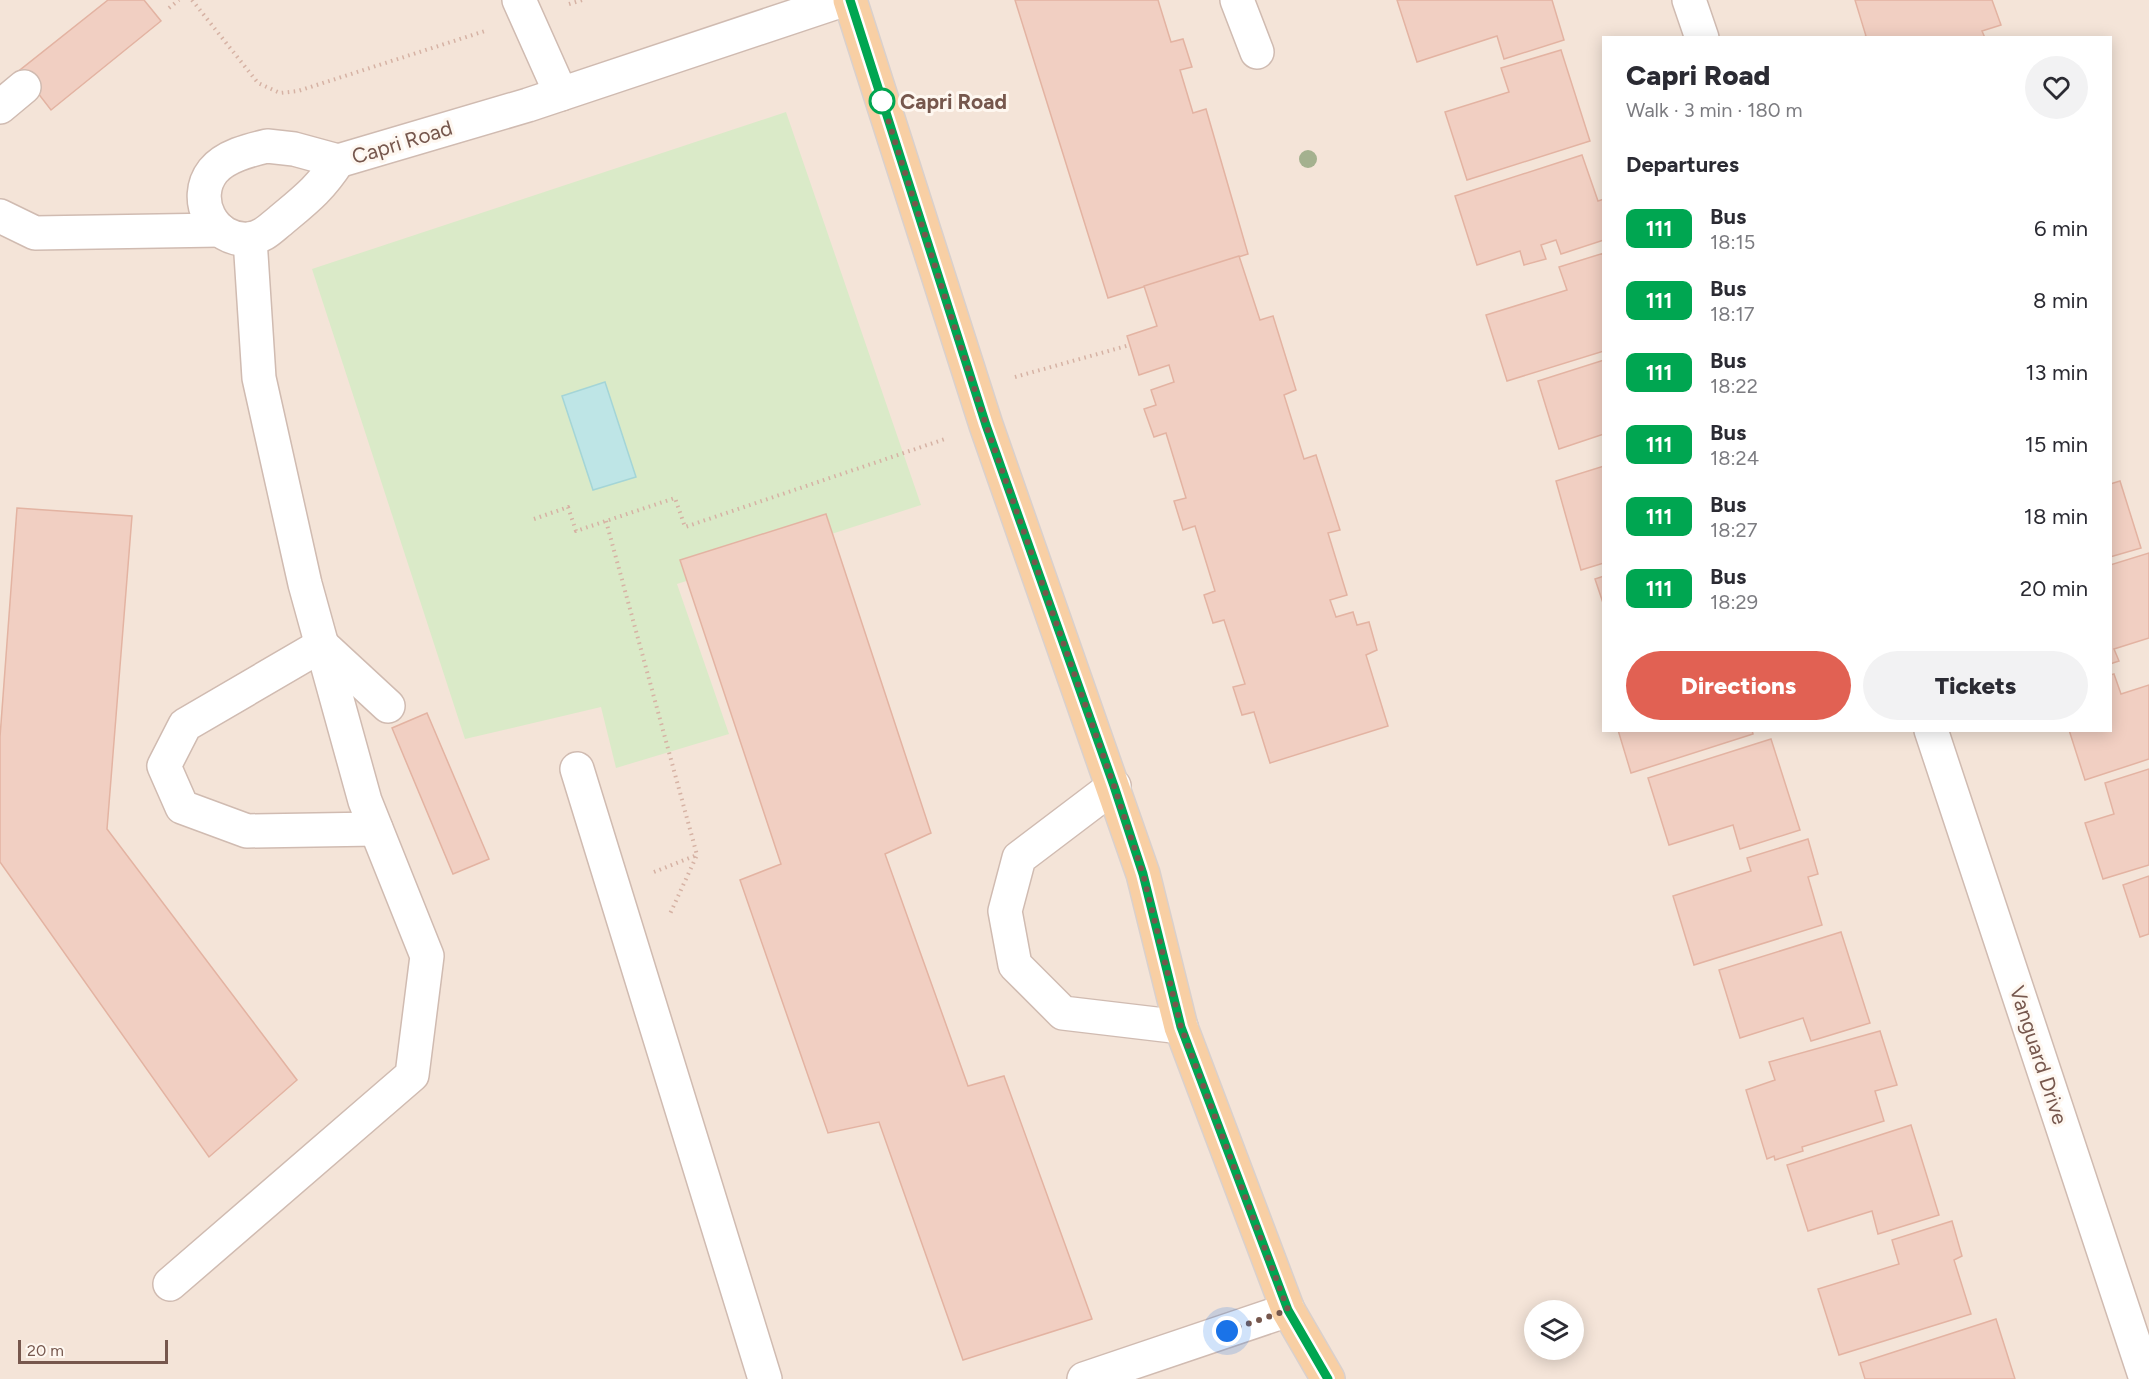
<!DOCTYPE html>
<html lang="en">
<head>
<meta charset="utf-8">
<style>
  :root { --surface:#fff; --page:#f2f2f3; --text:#2b2b33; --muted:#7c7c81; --accent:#e16153 }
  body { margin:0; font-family:Figtree,sans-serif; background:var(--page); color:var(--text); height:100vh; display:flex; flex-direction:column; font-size:22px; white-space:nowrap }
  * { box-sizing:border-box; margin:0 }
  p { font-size:20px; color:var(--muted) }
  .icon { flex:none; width:33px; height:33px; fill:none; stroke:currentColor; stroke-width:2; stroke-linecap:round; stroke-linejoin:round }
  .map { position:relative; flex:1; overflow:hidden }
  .drawer { position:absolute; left:1602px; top:36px; width:510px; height:696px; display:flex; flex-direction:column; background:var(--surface); border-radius:0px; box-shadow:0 3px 15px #0003 }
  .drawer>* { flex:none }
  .badge { padding:0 12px; border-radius:9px; font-size:21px; line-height:39px }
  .buttons { position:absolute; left:1524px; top:1300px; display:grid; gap:12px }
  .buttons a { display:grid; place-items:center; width:60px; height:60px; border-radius:50%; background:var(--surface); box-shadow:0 3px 15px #0003; font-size:30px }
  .scale { position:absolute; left:18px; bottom:15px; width:150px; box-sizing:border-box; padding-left:6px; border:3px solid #76574d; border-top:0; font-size:16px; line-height:21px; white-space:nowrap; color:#76574d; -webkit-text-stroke:4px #fef7f0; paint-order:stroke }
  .you { position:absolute; width:30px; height:30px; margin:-15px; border:4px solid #fff; border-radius:50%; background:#1a73e8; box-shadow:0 0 0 9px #1a73e833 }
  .map>.badge { position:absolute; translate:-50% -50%; box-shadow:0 0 0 3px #fff }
  h2 { padding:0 24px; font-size:22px; line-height:54px }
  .round { display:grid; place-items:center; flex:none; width:63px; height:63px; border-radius:32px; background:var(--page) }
  .head { display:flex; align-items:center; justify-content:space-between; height:102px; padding:0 24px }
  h1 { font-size:28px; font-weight:800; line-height:45px }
  .primary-button { display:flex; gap:12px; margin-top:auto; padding:12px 24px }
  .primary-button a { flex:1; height:69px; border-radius:36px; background:var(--accent); color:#fff; font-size:24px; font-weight:800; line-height:69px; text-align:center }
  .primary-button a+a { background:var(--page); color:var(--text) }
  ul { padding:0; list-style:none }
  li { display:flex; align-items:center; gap:18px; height:72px; padding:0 24px }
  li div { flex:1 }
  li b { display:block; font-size:22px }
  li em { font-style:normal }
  li .badge { min-width:66px; font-weight:700; text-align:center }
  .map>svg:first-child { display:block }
  .residential { fill:#f4e4d8; fill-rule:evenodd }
  .green { fill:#daeac8 }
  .water { fill:#bee5e6; stroke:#a4d5d7; stroke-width:1.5 }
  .building { fill:#f1cfc2; stroke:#e3b3a2; stroke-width:1.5 }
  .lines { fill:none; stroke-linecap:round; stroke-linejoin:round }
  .minor-casing { stroke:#d0bbb1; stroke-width:36 }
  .major-casing { stroke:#d9d0cd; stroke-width:36 }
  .path { stroke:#d6b2a4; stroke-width:4; stroke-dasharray:1.5 4.5; stroke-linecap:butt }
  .minor { stroke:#fff; stroke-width:33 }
  .major { stroke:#f8cfa4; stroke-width:33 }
  .tree { fill:#a4b18f }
  .line-casing { stroke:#fff; stroke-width:14 }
  .line { stroke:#00a651; stroke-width:9 }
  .walk { stroke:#76574d; stroke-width:6; stroke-dasharray:0 10.8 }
  .stop-dot { fill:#fff; stroke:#00a651; stroke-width:3 }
  .labels { text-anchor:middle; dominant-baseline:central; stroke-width:6; stroke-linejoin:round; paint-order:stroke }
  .stop-label { font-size:21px; font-weight:bold; fill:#76574d; stroke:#fef7f0; text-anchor:start }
  .street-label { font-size:21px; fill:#76574d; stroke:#fef7f0 }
</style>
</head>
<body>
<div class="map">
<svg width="2149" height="1379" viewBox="0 0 2149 1379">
  <rect width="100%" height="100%" fill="#fcf2e9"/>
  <!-- residential -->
  <path class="residential" d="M0 0H2149V1379H0ZM1604 38H2110V730H1604ZM1534 1311H1574V1350H1534Z"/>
  <!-- green -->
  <path class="green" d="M786 112 921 505 677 584 729 734 616 768 601 707 465 739 312 269Z"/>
  <!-- water -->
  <path class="water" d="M605 382 636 477 593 490 562 396Z"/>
  <!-- building -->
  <g class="building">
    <path d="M108 0H144L161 21 51 110 20 70Z"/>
    <path d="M1015 0H1158L1171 42 1183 39 1192 67 1180 70 1193 113 1206 109 1248 254 1108 298Z"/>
    <path d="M1397 0H1552L1564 40 1504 59 1497 36 1417 62Z"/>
    <path d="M1855 0H1992L2001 25 1982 31 1985 38H1862L1866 36Z"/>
    <path d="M1561 50 1590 141 1467 180 1445 112 1509 92 1501 68Z"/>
    <path d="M1582 155 1598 201 1604 199V240L1561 254 1556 240 1541 245 1546 259 1524 265 1520 251 1477 265 1455 196Z"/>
    <path d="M1604 253V351L1507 381 1486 315 1567 290 1559 267Z"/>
    <path d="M1239 256 1260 320 1273 316 1296 390 1284 395 1304 459 1316 455 1340 530 1328 533 1347 595 1330 600 1336 617 1353 612 1357 625 1369 622 1377 650 1366 655 1388 726 1270 763 1254 712 1242 715 1233 687 1245 684 1224 620 1213 623 1204 595 1215 591 1195 526 1183 530 1174 501 1186 498 1166 433 1154 437 1144 409 1156 405 1151 390 1174 382 1169 365 1139 375 1127 336 1157 326 1144 286Z"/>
    <path d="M1604 360V434L1559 449 1538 381Z"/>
    <path d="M1604 466V563L1581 570 1556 481Z"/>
    <path d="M2120 481 2141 548 2110 557V484Z"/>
    <path d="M17 508 132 516 107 829 297 1080 209 1157 0 862V737Z"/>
    <path d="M826 514 931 833 885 854 968 1086 1004 1076 1092 1319 963 1360 879 1122 828 1133 740 880 781 864 680 560Z"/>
    <path d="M2149 553V638L2114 649 2119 661 2110 664V565Z"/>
    <path d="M1604 576V606L1595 579Z"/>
    <path d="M2114 674 2121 694 2149 685V759L2085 780 2069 730H2110V675Z"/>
    <path d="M427 713 489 859 453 874 392 728Z"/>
    <path d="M1618 730H1752L1753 734 1631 773Z"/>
    <path d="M1771 739 1800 830 1740 849 1733 825 1669 845 1648 778Z"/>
    <path d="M2149 769V865L2103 879 2085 823 2114 814 2105 783Z"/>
    <path d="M1808 839 1818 874 1808 877 1822 925 1694 965 1673 896 1751 871 1747 858Z"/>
    <path d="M2149 876V934L2140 937 2123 885Z"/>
    <path d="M1841 932 1870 1023 1811 1041 1803 1018 1740 1038 1719 970Z"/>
    <path d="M1880 1031 1897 1085 1875 1091 1884 1121 1802 1147 1803 1151 1775 1160 1774 1156 1767 1159 1746 1090 1775 1080 1769 1062Z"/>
    <path d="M1911 1125 1939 1215 1878 1234 1872 1211 1808 1231 1787 1165Z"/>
    <path d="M1952 1221 1962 1256 1954 1260 1971 1314 1839 1355 1818 1289 1899 1264 1892 1240Z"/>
    <path d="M1996 1319 2015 1379H1865L1860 1363Z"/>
  </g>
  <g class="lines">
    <defs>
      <g id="minor">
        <path d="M519 0 561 94"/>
        <path d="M1237 0 1257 52"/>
        <path d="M1689 0 1702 38"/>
        <path d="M0 107 24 87"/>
        <path d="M267 146 294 149 338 161C320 189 305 200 280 221 270 229 263 237 249 239 213 242 191 199 213 171 225 156 250 150 267 146Z"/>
        <path d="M338 161 528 105 843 0"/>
        <path d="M0 216 35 233 220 230"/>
        <path d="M1931 730 2146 1379"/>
        <path d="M577 769 765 1379"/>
        <path d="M1114 786 1019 858 1005 911 1015 965 1063 1013 1181 1027"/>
        <path d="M376 829 247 831 182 807 164 766 185 725 322 645 388 706"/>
        <path d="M170 1284 412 1075 427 956 365 801 305 584 259 378 250 239"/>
        <path d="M1084 1379 1288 1310"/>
      </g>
      <path id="major" d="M850 0 986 425 1143 874 1181 1027 1288 1310 1328 1379"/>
    </defs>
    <!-- minor casing -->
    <use href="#minor" class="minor-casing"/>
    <!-- major casing -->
    <use href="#major" class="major-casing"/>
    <!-- path -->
    <g class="path">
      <path d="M192 0 258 83 280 93 298 91 485 31"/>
      <path d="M569 4 582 0"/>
      <path d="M169 8 179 0"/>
      <path d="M1015 377 1130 345"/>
      <path d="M534 519 568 507 576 531 675 498 685 527 945 439"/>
      <path d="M606 521 697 855 669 916"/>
      <path d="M654 872 697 855"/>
    </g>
    <!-- minor -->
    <use href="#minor" class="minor"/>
    <!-- major -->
    <use href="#major" class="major"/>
  </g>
  <!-- trees -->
  <circle class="tree" cx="1308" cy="159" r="9"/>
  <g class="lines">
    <defs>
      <path id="line" d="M850 0 986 425 1114 786 1143 874 1181 1027 1288 1310 1328 1379"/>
    </defs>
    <!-- line casing -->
    <use href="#line" class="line-casing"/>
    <!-- line -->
    <use href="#line" class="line"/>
    <!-- walk -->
    <path class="walk" d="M882 101 986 425 1114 786 1143 874 1181 1027 1288 1310 1227 1331"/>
  </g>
  <!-- markers -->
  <circle class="stop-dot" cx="882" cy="101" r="12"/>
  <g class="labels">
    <!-- stop labels -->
    <g class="stop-label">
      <text x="900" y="101">Capri Road</text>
    </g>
    <!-- street labels -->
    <g class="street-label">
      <text transform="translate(402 142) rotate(-17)">Capri Road</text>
      <text transform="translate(2039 1055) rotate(72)">Vanguard Drive</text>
    </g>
  </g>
</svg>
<div class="buttons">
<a><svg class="icon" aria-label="layers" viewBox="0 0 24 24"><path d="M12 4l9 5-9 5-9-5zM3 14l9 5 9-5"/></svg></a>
</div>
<div class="scale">20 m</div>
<div class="you" style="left:1227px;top:1331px"></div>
<section class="drawer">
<div class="head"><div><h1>Capri Road</h1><p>Walk · 3 min · 180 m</p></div><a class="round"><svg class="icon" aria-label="heart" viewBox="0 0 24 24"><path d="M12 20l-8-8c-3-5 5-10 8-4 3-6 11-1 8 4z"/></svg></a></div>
<h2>Departures</h2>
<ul>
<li><span class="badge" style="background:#00a651;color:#fff">111</span><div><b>Bus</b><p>18:15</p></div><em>6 min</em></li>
<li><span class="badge" style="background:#00a651;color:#fff">111</span><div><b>Bus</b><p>18:17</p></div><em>8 min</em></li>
<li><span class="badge" style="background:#00a651;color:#fff">111</span><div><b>Bus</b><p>18:22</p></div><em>13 min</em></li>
<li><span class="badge" style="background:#00a651;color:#fff">111</span><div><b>Bus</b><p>18:24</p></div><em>15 min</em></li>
<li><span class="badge" style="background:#00a651;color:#fff">111</span><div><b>Bus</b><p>18:27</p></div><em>18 min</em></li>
<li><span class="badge" style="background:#00a651;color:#fff">111</span><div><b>Bus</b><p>18:29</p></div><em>20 min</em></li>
</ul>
<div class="primary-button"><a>Directions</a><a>Tickets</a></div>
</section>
</div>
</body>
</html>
